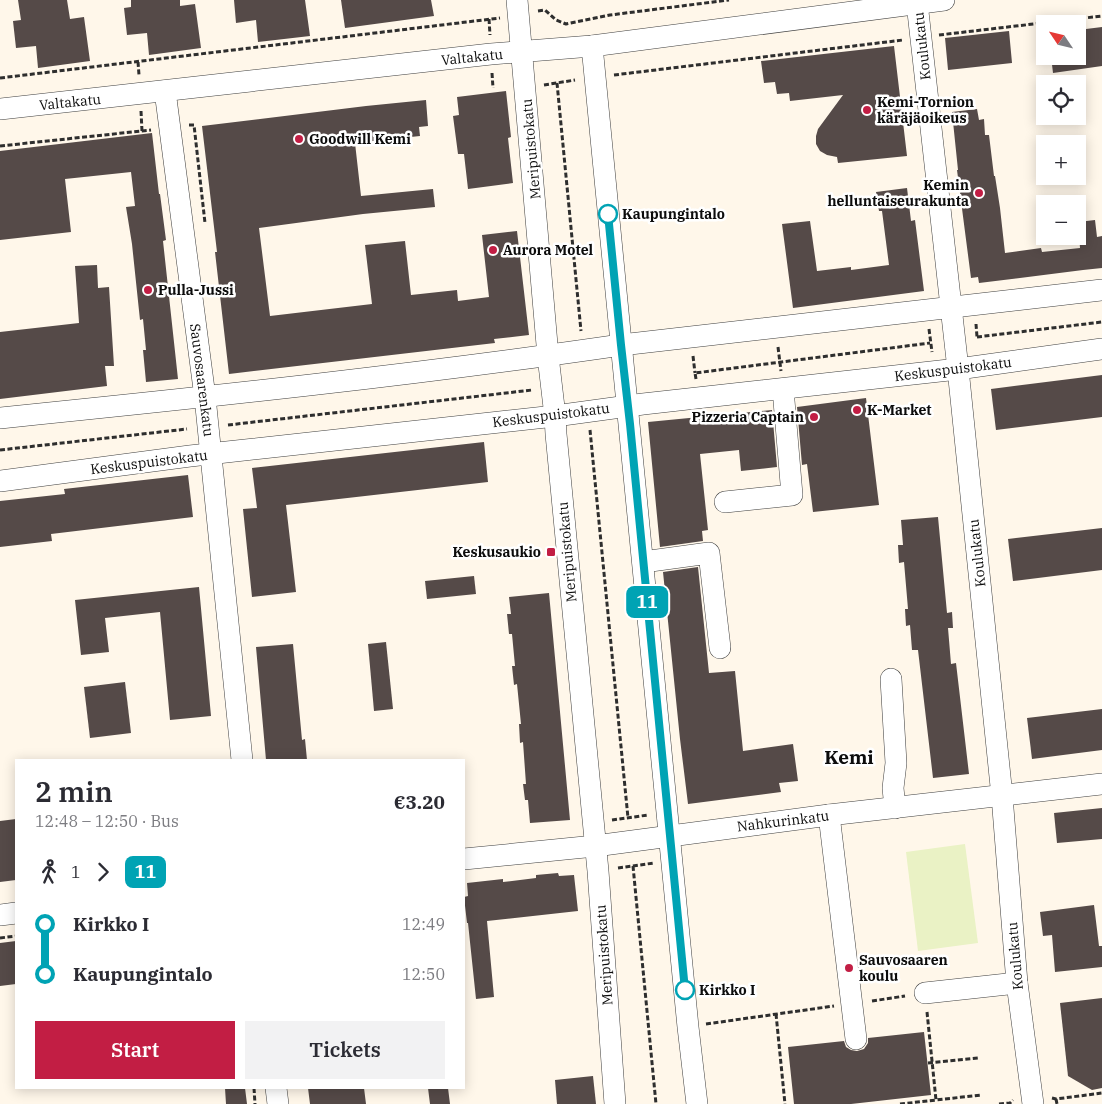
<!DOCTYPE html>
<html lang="en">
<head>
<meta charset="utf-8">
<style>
  :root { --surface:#fff; --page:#f2f2f3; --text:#2b2b33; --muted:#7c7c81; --accent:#c21e44 }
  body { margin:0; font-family:"IBM Plex Serif",serif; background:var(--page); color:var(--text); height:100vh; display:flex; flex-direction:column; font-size:19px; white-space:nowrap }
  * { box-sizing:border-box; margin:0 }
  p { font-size:16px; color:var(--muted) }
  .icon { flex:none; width:28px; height:28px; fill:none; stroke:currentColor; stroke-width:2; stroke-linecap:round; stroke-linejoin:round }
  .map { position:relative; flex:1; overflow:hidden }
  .panel { position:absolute; left:15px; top:759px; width:450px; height:330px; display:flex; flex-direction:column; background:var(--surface); border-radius:0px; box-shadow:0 2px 12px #0003 }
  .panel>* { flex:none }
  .badge { padding:0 10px; border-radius:8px; font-size:18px; line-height:32px }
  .needle { width:32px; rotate:305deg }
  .fabs { position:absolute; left:1036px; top:15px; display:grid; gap:10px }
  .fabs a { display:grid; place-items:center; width:50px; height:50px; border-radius:0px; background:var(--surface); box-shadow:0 2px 12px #0003; font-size:25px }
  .map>.badge { position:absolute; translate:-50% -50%; box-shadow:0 0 0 2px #fff }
  .legs { display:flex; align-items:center; gap:8px; height:55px; padding:0 20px; font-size:16px }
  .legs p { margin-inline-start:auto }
  .summary { display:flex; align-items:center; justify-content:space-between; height:85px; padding:0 20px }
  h1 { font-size:28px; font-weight:600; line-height:38px }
  .primary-button { display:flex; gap:10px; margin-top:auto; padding:10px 20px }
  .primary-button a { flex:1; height:58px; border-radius:0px; background:var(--accent); color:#fff; font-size:20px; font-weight:600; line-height:58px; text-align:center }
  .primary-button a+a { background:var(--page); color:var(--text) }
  ul { padding:0 20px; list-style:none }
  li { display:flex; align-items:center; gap:18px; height:50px; font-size:19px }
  li i { display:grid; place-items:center; width:8px; height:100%; margin:0 6px; background:currentColor }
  li i::after { content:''; width:12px; height:12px; margin:-6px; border:4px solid; border-radius:50%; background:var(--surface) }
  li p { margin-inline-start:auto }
  li:first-child i { background:linear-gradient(#0000 50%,currentColor 0) }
  li:last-child i { background:linear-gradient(currentColor 50%,#0000 0) }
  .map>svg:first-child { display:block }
  .pitch { fill:#eaf2c5 }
  .building { fill:#554a48 }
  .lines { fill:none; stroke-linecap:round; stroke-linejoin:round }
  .minor-casing { stroke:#3f3f3f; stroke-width:22 }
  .path { stroke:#2e2e2e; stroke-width:3; stroke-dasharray:5 2.5; stroke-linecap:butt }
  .minor { stroke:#fff; stroke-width:21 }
  .line-1-casing { stroke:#fff; stroke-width:11 }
  .line-1 { stroke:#00a3b4; stroke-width:8 }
  .poi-dot { fill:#c21e44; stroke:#fff; stroke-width:2 }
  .stop-1-dot { fill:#fff; stroke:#00a3b4; stroke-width:2.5 }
  .labels { text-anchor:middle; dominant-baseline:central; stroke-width:5; stroke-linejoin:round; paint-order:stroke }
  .street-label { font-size:14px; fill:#0c0c0c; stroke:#fff }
  .poi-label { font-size:14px; font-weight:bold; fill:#0c0c0c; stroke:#fff; text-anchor:start }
  .stop-label { font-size:14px; font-weight:bold; fill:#0c0c0c; stroke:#fff; text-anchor:start }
  .district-label { font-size:19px; font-weight:bold; fill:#0c0c0c; stroke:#fff }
</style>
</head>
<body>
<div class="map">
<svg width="1102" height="1104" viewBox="0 0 1102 1104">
  <rect width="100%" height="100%" fill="#fff7ea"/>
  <!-- pitch -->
  <path class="pitch" d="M965 844 978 943 918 951 906 852Z"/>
  <!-- building -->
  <g class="building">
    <path d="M18 0H67L70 19 84 17 90 61 38 68 36 46 16 48 13 21 21 20Z"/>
    <path d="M131 0H180V6L195 4 201 48 149 55 147 33 127 35 124 8 131 7Z"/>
    <path d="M234 0H305L310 36 258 42 256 20 236 23Z"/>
    <path d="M341 0H431L434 16 345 28Z"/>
    <path d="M1102 27V66L1053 73 1051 56H1078V30Z"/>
    <path d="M1009 31 1012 63 948 70 945 38Z"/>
    <path d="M894 46 907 156 838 163 837 157 827 155 820 151 816 144V136L818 129 843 95 790 101 789 93 777 94 775 82 764 83 761 61Z"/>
    <path d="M506 91 511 137 508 138 513 183 468 189 464 154H458L453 116 459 115 457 97Z"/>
    <path d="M426 100 428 126 419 127 420 136 355 143 361 196 433 189 435 207 363 214 259 228 270 316 372 304 365 245 405 241 411 295 457 290 458 301 489 297 482 235 517 231 529 335 494 339 495 343 229 374 215 252H217L202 126 366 106Z"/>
    <path d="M977 109 979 120 984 119 985 135H989L994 176H995L1000 208 1005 253 1041 248 1042 252 1080 248 1078 222 1095 220 1097 237 1102 236V268L1083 270 979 283 978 277 971 278 957 170H958L952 112Z"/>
    <path d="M152 133 159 194H160L166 240 163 241 178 379 146 382 143 350H146L143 319 140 320 132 244 126 207 135 206 131 172 65 179 71 232 0 240V151Z"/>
    <path d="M907 188 911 221 915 220 924 291 793 308 782 224 810 221 817 271 851 267V270L889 265 882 211H879L876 192Z"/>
    <path d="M97 265 98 288 109 287 114 366H105L107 386 0 399V332L79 323 75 266Z"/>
    <path d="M1102 375V417L996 430 991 389Z"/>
    <path d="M866 398 879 505 813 512 807 464 802 465 797 407Z"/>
    <path d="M772 410 777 467 741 471 739 450 700 454 708 530 702 531 703 541 660 547 648 422Z"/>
    <path d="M484 442 488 482 286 505 296 592 252 597 243 509 257 508 252 468Z"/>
    <path d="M188 475 193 517 51 534 52 541 0 547V501L65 494 64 489Z"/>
    <path d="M938 517 947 613 952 612 953 628H948L951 664 956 663 969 774 933 778 918 650H912L910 625 906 626 905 609H908L904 562 899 563 898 545H903L901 520Z"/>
    <path d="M1102 528V570L1013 581 1008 539Z"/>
    <path d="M698 567 709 673 735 671 743 751 793 744 798 781 779 783 781 792 688 804 680 739 663 572Z"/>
    <path d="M474 576 476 594 427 599 425 581Z"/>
    <path d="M199 587 211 716 170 720 160 612 105 618 109 652 81 655 75 600Z"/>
    <path d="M549 593 570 820 530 823 528 800H525L523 784H526L523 742 520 743 519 724H521L517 684 514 685 512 666H515L512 634H509L507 614H511L509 597Z"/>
    <path d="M386 642 393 709 374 711 368 644Z"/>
    <path d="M293 644 302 740 305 739 307 760H266L256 647Z"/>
    <path d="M125 682 131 733 90 738 84 687Z"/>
    <path d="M1102 709V750L1032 759 1027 718Z"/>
    <path d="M1102 808V839L1057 843 1054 813Z"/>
    <path d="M16 819V880L0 882V821Z"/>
    <path d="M558 873 559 876 574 875 578 911 487 921 494 997 476 999 468 923H467L464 897 468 896 467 883 503 879V882L536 878V875Z"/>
    <path d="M1094 905 1099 946H1102V967L1055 972 1052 935 1043 936 1040 912Z"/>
    <path d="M16 941V984L0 986V943Z"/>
    <path d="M1102 998V1088L1092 1090 1068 1076 1060 1003Z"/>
    <path d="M924 1032 931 1095 851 1104H794L788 1047 844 1041 846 1047 851 1050 857 1051 864 1049 868 1043V1038Z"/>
    <path d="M593 1076 596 1104H557L555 1080Z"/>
    <path d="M225 1088H245L247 1104H226Z"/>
    <path d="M308 1088H364L366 1104H310Z"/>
    <path d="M428 1088H448L450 1104H430Z"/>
  </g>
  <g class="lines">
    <defs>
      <g id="minor">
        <path d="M517 0 548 356 555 416 556 434 598 871 615 1104"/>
        <path d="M917 3 958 369 1002 796 1017 983 1033 1104"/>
        <path d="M592 46 688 1027 697 1104"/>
        <path d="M165 91 205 397 242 760"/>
        <path d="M0 109 491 54 592 46 944 0"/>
        <path d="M0 418C207 397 415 375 621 345L1102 290"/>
        <path d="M0 481 190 456 555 416 643 404 958 369 1102 349"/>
        <path d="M725 502 792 495 783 389"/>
        <path d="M643 562 709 553 720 648"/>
        <path d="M891 679 896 763 893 788 895 808"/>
        <path d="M829 815 856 1039"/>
        <path d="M464 859 595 846 829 815 1102 784"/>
        <path d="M0 915 16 913"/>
        <path d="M925 993 1017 983"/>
        <path d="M276 1088 278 1104"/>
      </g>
    </defs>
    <!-- minor casing -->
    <use href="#minor" class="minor-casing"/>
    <!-- path -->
    <g class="path">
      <path d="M538 11 545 10 556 20 566 24 610 15 729 0"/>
      <path d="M489 19 490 35"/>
      <path d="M939 35 1102 16"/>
      <path d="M138 62 139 75"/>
      <path d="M492 73 493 88"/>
      <path d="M614 75 903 40"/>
      <path d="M0 78 500 18"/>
      <path d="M557 83 581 331"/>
      <path d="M544 85 575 80"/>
      <path d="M141 111 142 131"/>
      <path d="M189 125H194L205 223"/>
      <path d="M0 146 151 130"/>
      <path d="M976 324 977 337"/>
      <path d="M929 329 932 352"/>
      <path d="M977 337 1102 322"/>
      <path d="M778 347 781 371"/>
      <path d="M693 356 695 373"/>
      <path d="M696 379 695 373 930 343"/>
      <path d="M228 425 532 390"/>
      <path d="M590 430 628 818"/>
      <path d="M0 450 187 429"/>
      <path d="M612 820 648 815"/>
      <path d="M633 866 656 1104"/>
      <path d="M618 868 654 863"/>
      <path d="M0 938 16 936"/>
      <path d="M872 1001 905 996"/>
      <path d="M927 1012 936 1100 981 1095"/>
      <path d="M776 1014 785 1104"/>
      <path d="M706 1024 834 1006"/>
      <path d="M928 1063 978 1058"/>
      <path d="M254 1088 255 1104"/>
      <path d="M1052 1098 1056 1099 1102 1093"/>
      <path d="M1056 1099 1057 1104"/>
      <path d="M900 1104 936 1100"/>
      <path d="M999 1104 1010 1103 1013 1100"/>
    </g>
    <!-- minor -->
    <use href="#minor" class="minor"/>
  </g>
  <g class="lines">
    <defs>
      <path id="line-1" d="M608 214 621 345 630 424 685 990"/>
    </defs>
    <!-- line-1 casing -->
    <use href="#line-1" class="line-1-casing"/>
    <!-- line-1 -->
    <use href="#line-1" class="line-1"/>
  </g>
  <!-- markers -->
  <g class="poi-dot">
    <circle cx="867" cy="110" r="5"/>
    <circle cx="299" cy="139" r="5"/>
    <circle cx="979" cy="193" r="5"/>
    <circle cx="493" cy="250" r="5"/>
    <circle cx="148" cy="290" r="5"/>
    <circle cx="857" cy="410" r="5"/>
    <circle cx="814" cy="417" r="5"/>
    <rect x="546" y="547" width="10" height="10" rx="2.5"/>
    <circle cx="849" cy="968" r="5"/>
  </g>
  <g class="stop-1-dot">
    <circle cx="608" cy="214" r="9"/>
    <circle cx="685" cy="990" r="9"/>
  </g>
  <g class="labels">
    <!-- street labels -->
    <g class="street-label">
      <text transform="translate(922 46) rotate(-96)">Koulukatu</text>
      <text transform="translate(472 57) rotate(-6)">Valtakatu</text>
      <text transform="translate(70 102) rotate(-6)">Valtakatu</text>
      <text transform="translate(531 149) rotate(-95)">Meripuistokatu</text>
      <text transform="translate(953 369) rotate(-7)">Keskuspuistokatu</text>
      <text transform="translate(202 380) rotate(83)">Sauvosaarenkatu</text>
      <text transform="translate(551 415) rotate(-7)">Keskuspuistokatu</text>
      <text transform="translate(149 462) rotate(-7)">Keskuspuistokatu</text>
      <text transform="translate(567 552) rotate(-95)">Meripuistokatu</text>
      <text transform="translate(977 553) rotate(-96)">Koulukatu</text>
      <text transform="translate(783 821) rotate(-7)">Nahkurinkatu</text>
      <text transform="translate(604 955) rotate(-94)">Meripuistokatu</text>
      <text transform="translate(1015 956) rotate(-95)">Koulukatu</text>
    </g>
    <!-- poi labels -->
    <g class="poi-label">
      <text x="877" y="102">Kemi-Tornion<tspan x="877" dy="16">käräjäoikeus</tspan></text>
      <text x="309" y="139">Goodwill Kemi</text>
      <text x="969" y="185" text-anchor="end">Kemin<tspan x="969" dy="16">helluntaiseurakunta</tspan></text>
      <text x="503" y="250">Aurora Motel</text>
      <text x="158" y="290">Pulla-Jussi</text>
      <text x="867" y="410">K-Market</text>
      <text x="804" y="417" text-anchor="end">Pizzeria Captain</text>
      <text x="541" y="552" text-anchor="end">Keskusaukio</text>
      <text x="859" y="960">Sauvosaaren<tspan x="859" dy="16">koulu</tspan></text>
    </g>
    <!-- stop labels -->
    <g class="stop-label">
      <text x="622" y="214">Kaupungintalo</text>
      <text x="699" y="990">Kirkko I</text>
    </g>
    <!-- district labels -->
    <g class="district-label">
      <text x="849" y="757">Kemi</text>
    </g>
  </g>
</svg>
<div class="fabs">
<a><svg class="needle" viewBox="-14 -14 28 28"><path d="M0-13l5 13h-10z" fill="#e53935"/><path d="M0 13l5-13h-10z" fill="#7c7c81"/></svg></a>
<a><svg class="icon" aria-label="locate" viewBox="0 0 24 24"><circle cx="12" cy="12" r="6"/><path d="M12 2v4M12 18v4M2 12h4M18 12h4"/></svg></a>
<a>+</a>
<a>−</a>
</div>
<b class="badge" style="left:647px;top:602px;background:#00a3b4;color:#fff">11</b>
<section class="panel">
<div class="summary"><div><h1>2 min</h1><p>12:48 – 12:50 · Bus</p></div><b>€3.20</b></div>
<div class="legs"><svg class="icon" aria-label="walk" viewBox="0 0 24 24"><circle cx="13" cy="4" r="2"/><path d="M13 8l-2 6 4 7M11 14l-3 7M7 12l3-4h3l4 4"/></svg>1<svg class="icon" aria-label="forward" viewBox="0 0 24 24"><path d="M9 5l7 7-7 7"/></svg><b class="badge" style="background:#00a3b4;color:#fff">11</b></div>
<ul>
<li><i style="color:#00a3b4"></i><b>Kirkko I</b><p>12:49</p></li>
<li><i style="color:#00a3b4"></i><b>Kaupungintalo</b><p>12:50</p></li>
</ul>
<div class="primary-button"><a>Start</a><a>Tickets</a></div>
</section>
</div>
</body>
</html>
